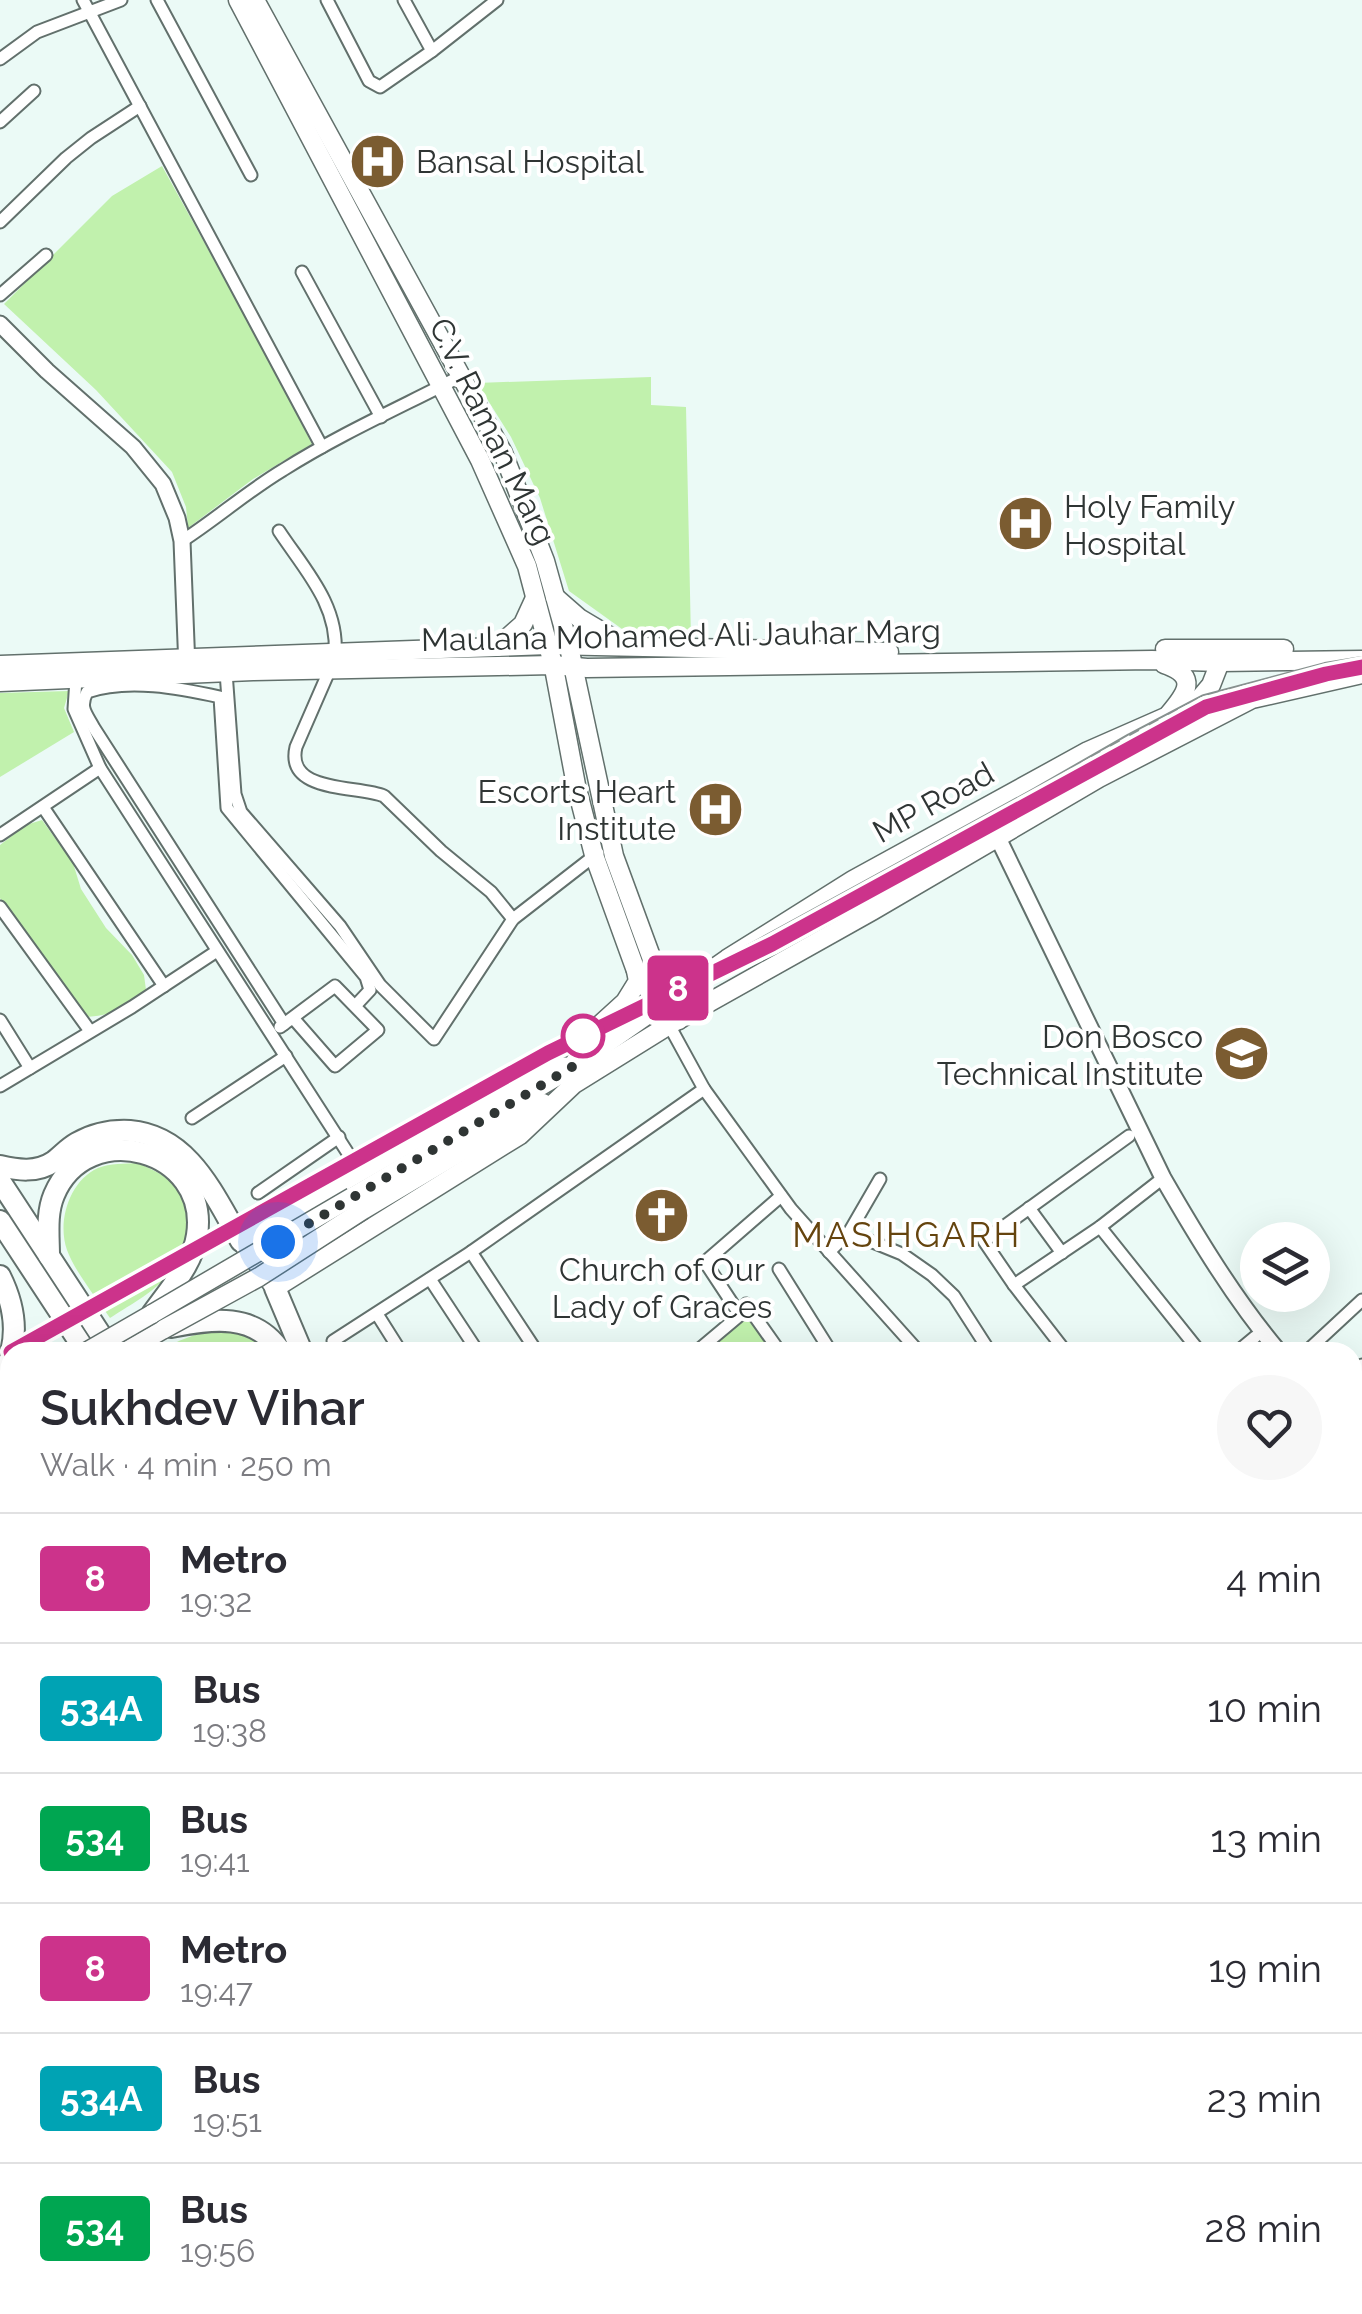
<!DOCTYPE html>
<html lang="en">
<head>
<meta charset="utf-8">
<style>
  :root { --surface:#fff; --page:#f7f7f7; --text:#2b2b33; --muted:#7c7c81; --line:#e1e1e2 }
  body { margin:0; font-family:Raleway,sans-serif; background:var(--page); color:var(--text); height:100vh; display:flex; flex-direction:column; font-size:38px; white-space:nowrap }
  * { box-sizing:border-box; margin:0 }
  p { font-size:32px; color:var(--muted) }
  .icon { flex:none; width:55px; height:55px; fill:none; stroke:currentColor; stroke-width:2; stroke-linecap:round; stroke-linejoin:round }
  .map { position:relative; flex:1; overflow:hidden }
  .panel { position:absolute; left:0px; top:1342px; width:1362px; height:972px; display:flex; flex-direction:column; background:var(--surface); border-radius:30px 30px 0 0; box-shadow:0 10px 40px #0002 }
  .panel>* { flex:none }
  .badge { padding:0 20px; border-radius:8px; font-size:35px; line-height:65px }
  .tools { position:absolute; left:1240px; top:1222px; display:grid; gap:20px }
  .tools a { display:grid; place-items:center; width:90px; height:90px; border-radius:50%; background:var(--surface); box-shadow:0 10px 40px #0002; font-size:50px }
  .you { position:absolute; width:50px; height:50px; margin:-25px; border:8px solid #fff; border-radius:50%; background:#1a73e8; box-shadow:0 0 0 15px #1a73e833 }
  .map>.badge { position:absolute; translate:-50% -50%; box-shadow:0 0 0 5px #fff }
  .round { display:grid; place-items:center; flex:none; width:105px; height:105px; border-radius:52px; background:var(--page) }
  .head { display:flex; align-items:center; justify-content:space-between; height:170px; padding:0 40px }
  h1 { font-size:48px; font-weight:600; line-height:75px }
  ul { padding:0; list-style:none }
  li { display:flex; align-items:center; gap:30px; height:130px; padding:0 40px; border-top:2px solid var(--line) }
  li div { flex:1 }
  li b { display:block; font-size:38px }
  li em { font-style:normal }
  li .badge { min-width:110px; font-weight:700; text-align:center }
  .map>svg:first-child { display:block }
  .green { fill:#c1f1ad }
  .lines { fill:none; stroke-linecap:round; stroke-linejoin:round }
  .minor-casing { stroke:#62706c; stroke-width:15 }
  .tertiary-casing { stroke:#62706c; stroke-width:19 }
  .secondary-casing { stroke:#62706c; stroke-width:21 }
  .primary-casing { stroke:#62706c; stroke-width:21 }
  .trunk-casing { stroke:#62706c; stroke-width:24 }
  .minor { stroke:#fff; stroke-width:11 }
  .tertiary { stroke:#fff; stroke-width:15 }
  .secondary { stroke:#fff; stroke-width:18 }
  .primary { stroke:#fff; stroke-width:18 }
  .trunk { stroke:#fff; stroke-width:20 }
  .rail-casing { stroke:#87918f; stroke-width:8 }
  .rail { stroke:#fff; stroke-width:4; stroke-dasharray:11; stroke-linecap:butt }
  .secondary-bridge-casing { stroke:#62706c; stroke-width:21; stroke-linecap:butt }
  .primary-bridge-casing { stroke:#62706c; stroke-width:21; stroke-linecap:butt }
  .secondary-bridge { stroke:#fff; stroke-width:18 }
  .primary-bridge { stroke:#fff; stroke-width:18 }
  .line-casing { stroke:#fff; stroke-width:22 }
  .line { stroke:#cc338b; stroke-width:15 }
  .walk { stroke:#2f3534; stroke-width:10; stroke-dasharray:0 18 }
  .stop-dot { fill:#fff; stroke:#cc338b; stroke-width:5 }
  .labels { text-anchor:middle; dominant-baseline:central; stroke-width:8; stroke-linejoin:round; paint-order:stroke }
  .poi-label { font-size:32px; fill:#2f3534; stroke:#fff; text-anchor:start }
  .street-label { font-size:32px; fill:#2f3534; stroke:#fff }
  .neighbourhood-label { font-size:35px; letter-spacing:2.5px; fill:#65440e; stroke:#fff }
</style>
</head>
<body>
<div class="map">
<svg width="1362" height="2314" viewBox="0 0 1362 2314">
  <rect width="100%" height="100%" fill="#ebfaf6"/>
  <!-- green -->
  <g class="green">
    <path d="M162 166 272 365 312 444 253 479 188 528 186 507 172 472 96 390 4 304 112 196Z"/>
    <path d="M651 377V405L686 407 691 639 629 634 569 591 540 498 511 437 477 383Z"/>
    <path d="M69 691 64 708 74 732 0 777V693Z"/>
    <path d="M42 820 73 863 81 889 106 928 132 955 144 975 146 990C124 1008 112 1016 84 1017L18 927 0 898V845L26 825Z"/>
    <path d="M138 1163C149 1168 163 1174 172 1183 194 1204 189 1248 172 1270 157 1291 131 1304 110 1318 97 1299 74 1270 67 1250 57 1222 69 1181 98 1168 110 1163 125 1164 138 1163Z"/>
    <path d="M743 1310 771 1352H696Z"/>
    <path d="M229 1329 246 1335 269 1352H158C184 1337 199 1332 229 1329Z"/>
    <path d="M1362 1583V1652L1353 1660V1591Z"/>
  </g>
  <g class="lines">
    <defs>
      <g id="minor">
        <path d="M83 0 322 447"/>
        <path d="M157 0 251 175"/>
        <path d="M327 0 369 81 380 87 432 51 497 0"/>
        <path d="M404 0 432 51"/>
        <path d="M0 59 37 32 121 0"/>
        <path d="M0 122 34 91"/>
        <path d="M0 222 66 158 91 138 140 106"/>
        <path d="M302 272 381 417"/>
        <path d="M0 295 46 255"/>
        <path d="M279 531C304 569 339 605 335 654"/>
        <path d="M182 541C216 519 248 491 283 470 340 434 401 407 461 376"/>
        <path d="M330 669 296 747C285 794 359 785 384 796L441 851 491 892 513 919"/>
        <path d="M226 672 235 794 241 812 340 926 380 985 434 1039 513 919 598 853"/>
        <path d="M76 679 74 709 100 768 360 1172"/>
        <path d="M43 807 164 986"/>
        <path d="M0 835 100 768"/>
        <path d="M0 907 90 1031"/>
        <path d="M0 1020 30 1068"/>
        <path d="M284 1024 94 728C86 713 79 708 87 692 128 678 179 688 220 697L227 808 366 977 370 990 356 1005"/>
        <path d="M669 1025 704 1089 791 1209 919 1352"/>
        <path d="M280 1027 335 986 378 1030 335 1066 293 1018"/>
        <path d="M0 1086 132 1007 217 951"/>
        <path d="M192 1118 286 1056"/>
        <path d="M258 1193 339 1137"/>
        <path d="M1029 1208 1062 1253"/>
        <path d="M1100 1227 1200 1352"/>
        <path d="M847 1236 880 1179"/>
        <path d="M471 1252 537 1352"/>
        <path d="M829 1252 842 1239 853 1234 902 1254 932 1275 954 1296 990 1352"/>
        <path d="M779 1269 831 1352"/>
        <path d="M430 1279 478 1352"/>
        <path d="M1014 1285 1100 1227 1163 1178"/>
        <path d="M746 1304 780 1352"/>
        <path d="M377 1314 401 1352"/>
        <path d="M333 1341 471 1252 704 1089"/>
        <path d="M696 1352 740 1315 705 1262 781 1196"/>
        <path d="M887 1352 891 1350"/>
        <path d="M1066 1352 1014 1285 984 1241 1129 1136"/>
        <path d="M1237 1352 1255 1337"/>
        <path d="M1306 1352 1362 1300"/>
        <path d="M1352 1373 1362 1365"/>
        <path d="M1352 1507 1362 1517"/>
        <path d="M1352 1543 1362 1534"/>
        <path d="M1352 1707 1362 1699"/>
        <path d="M1352 1737 1362 1748"/>
        <path d="M0 1743 10 1755"/>
        <path d="M425 2305 432 2314"/>
      </g>
      <g id="tertiary">
        <path d="M0 324 47 371 133 447 163 484 177 518 182 541 187 668"/>
        <path d="M997 836 1163 1178C1197 1237 1235 1300 1279 1352"/>
      </g>
      <g id="secondary">
        <path d="M238 0 480 460 527 566 554 668 576 785 594 855 635 968 669 1025"/>
        <path d="M255 0 503 453 545 561 569 647 614 856 653 962 679 1020"/>
        <path d="M555 597 579 618 626 646"/>
        <path d="M497 647 523 624 535 598"/>
        <path d="M1165 649H1284"/>
        <path d="M1164 664C1199 676 1187 693 1169 714"/>
        <path d="M0 665 548 645 889 652"/>
        <path d="M0 682 253 671 553 665 587 668 1152 660 1220 662 1362 660"/>
        <path d="M653 962 682 975 698 978 703 975"/>
        <path d="M575 1062 592 1032 625 1002 638 981 636 971"/>
        <path d="M573 1067 553 1066 534 1071 241 1241 275 1288 520 1135 574 1084 669 1025 872 911 1099 778 1252 699 1362 674"/>
        <path d="M352 1197 573 1067 727 959 853 880 1088 751 1195 704 1211 685 1220 662V654"/>
        <path d="M363 1210 543 1103"/>
      </g>
      <g id="primary">
        <path d="M124 1352 164 1329"/>
        <path d="M0 1403 10 1397"/>
      </g>
      <g id="trunk">
        <path d="M0 1166C17 1170 37 1173 53 1162 61 1156 68 1148 77 1143 93 1134 112 1130 130 1131 190 1136 214 1196 241 1241"/>
        <path d="M0 1181 112 1352"/>
        <path d="M0 1221 86 1352"/>
        <path d="M49 1256C49 1236 46 1214 54 1195 87 1116 210 1149 197 1235 193 1264 169 1290 152 1314"/>
        <path d="M0 1276C12 1300 18 1325 11 1352"/>
        <path d="M275 1288 302 1352"/>
        <path d="M171 1327C212 1319 255 1312 281 1352"/>
        <path d="M0 1382 10 1358"/>
        <path d="M0 1435 10 1432"/>
        <path d="M712 2305 718 2314"/>
        <path d="M740 2305 746 2314"/>
      </g>
    </defs>
    <!-- minor casing -->
    <use href="#minor" class="minor-casing"/>
    <!-- tertiary casing -->
    <use href="#tertiary" class="tertiary-casing"/>
    <!-- secondary casing -->
    <use href="#secondary" class="secondary-casing"/>
    <!-- primary casing -->
    <use href="#primary" class="primary-casing"/>
    <!-- trunk casing -->
    <use href="#trunk" class="trunk-casing"/>
    <!-- minor -->
    <use href="#minor" class="minor"/>
    <!-- tertiary -->
    <use href="#tertiary" class="tertiary"/>
    <!-- secondary -->
    <use href="#secondary" class="secondary"/>
    <!-- primary -->
    <use href="#primary" class="primary"/>
    <!-- trunk -->
    <use href="#trunk" class="trunk"/>
    <defs>
      <g id="rail">
        <path d="M0 1352 546 1047 738 954 1036 791 1130 737 1204 698 1325 666 1362 660"/>
        <path d="M0 1628 10 1640"/>
        <path d="M0 1651 10 1664"/>
        <path d="M508 2305 516 2314"/>
        <path d="M536 2305 543 2314"/>
      </g>
    </defs>
    <!-- rail casing -->
    <use href="#rail" class="rail-casing"/>
    <!-- rail -->
    <use href="#rail" class="rail"/>
    <defs>
      <g id="secondary-bridge">
        <path d="M152 1314 352 1197"/>
        <path d="M164 1329 259 1277 363 1210"/>
      </g>
      <path id="primary-bridge" d="M86 1352 152 1314"/>
    </defs>
    <!-- secondary-bridge casing -->
    <use href="#secondary-bridge" class="secondary-bridge-casing"/>
    <!-- primary-bridge casing -->
    <use href="#primary-bridge" class="primary-bridge-casing"/>
    <!-- secondary-bridge -->
    <use href="#secondary-bridge" class="secondary-bridge"/>
    <!-- primary-bridge -->
    <use href="#primary-bridge" class="primary-bridge"/>
  </g>
  <g class="lines">
    <defs>
      <path id="line" d="M11 1352 548 1053 772 944 1206 707 1326 674 1362 667"/>
    </defs>
    <!-- line casing -->
    <use href="#line" class="line-casing"/>
    <!-- line -->
    <use href="#line" class="line"/>
    <!-- walk -->
    <path class="walk" d="M278 1242 572 1067 592 1032 583 1036"/>
  </g>
  <!-- icons -->
  <defs>
    <symbol id="hospital-disc" viewBox="-11 -11 22 22"><circle r="9.5" fill="#7b5c31" stroke="#fff"/><path d="M-5-5h3v3.5h4V-5h3V5h-3V1.5h-4V5h-3Z" fill="#fff"/></symbol>
    <symbol id="university-disc" viewBox="-11 -11 22 22"><circle r="9.5" fill="#7b5c31" stroke="#fff"/><path d="M0-5L7-2L0 1L-7-2ZM-4 1L0 2.5L4 1V4Q0 6-4 4Z" fill="#fff"/></symbol>
    <symbol id="church-disc" viewBox="-11 -11 22 22"><circle r="9.5" fill="#7b5c31" stroke="#fff"/><path d="M-1.2-6h2.4v3.5h3.3v2.4h-3.3V6h-2.4V-.1h-3.3v-2.4h3.3Z" fill="#fff"/></symbol>
  </defs>
  <g fill-rule="evenodd">
    <use href="#hospital-disc" x="346" y="130" width="63" height="63"/>
    <use href="#hospital-disc" x="994" y="492" width="63" height="63"/>
    <use href="#hospital-disc" x="684" y="778" width="63" height="63"/>
    <use href="#university-disc" x="1210" y="1022" width="63" height="63"/>
    <use href="#church-disc" x="630" y="1184" width="63" height="63"/>
  </g>
  <!-- markers -->
  <circle class="stop-dot" cx="583" cy="1036" r="20"/>
  <g class="labels">
    <!-- poi labels -->
    <g class="poi-label">
      <text x="416" y="161">Bansal Hospital</text>
      <text x="1064" y="506">Holy Family<tspan x="1064" dy="37">Hospital</tspan></text>
      <text x="676" y="791" text-anchor="end">Escorts Heart<tspan x="676" dy="37">Institute</tspan></text>
      <text x="1203" y="1036" text-anchor="end">Don Bosco<tspan x="1203" dy="37">Technical Institute</tspan></text>
      <text x="662" y="1269" text-anchor="middle">Church of Our<tspan x="662" dy="37">Lady of Graces</tspan></text>
    </g>
    <!-- street labels -->
    <g class="street-label">
      <text transform="translate(493 431) rotate(64)">C.V. Raman Marg</text>
      <text transform="translate(681 635) rotate(-1)">Maulana Mohamed Ali Jauhar Marg</text>
      <text transform="translate(933 802) rotate(-29)">MP Road</text>
    </g>
    <!-- neighbourhood labels -->
    <g class="neighbourhood-label">
      <text x="907" y="1234">MASIHGARH</text>
    </g>
  </g>
</svg>
<div class="tools">
<a><svg class="icon" aria-label="layers" viewBox="0 0 24 24"><path d="M12 4l9 5-9 5-9-5zM3 14l9 5 9-5"/></svg></a>
</div>
<div class="you" style="left:278px;top:1242px"></div>
<b class="badge" style="left:678px;top:988px;background:#cc338b;color:#fff">8</b>
<section class="panel">
<div class="head"><div><h1>Sukhdev Vihar</h1><p>Walk · 4 min · 250 m</p></div><a class="round"><svg class="icon" aria-label="heart" viewBox="0 0 24 24"><path d="M12 20l-8-8c-3-5 5-10 8-4 3-6 11-1 8 4z"/></svg></a></div>
<ul>
<li><span class="badge" style="background:#cc338b;color:#fff">8</span><div><b>Metro</b><p>19:32</p></div><em>4 min</em></li>
<li><span class="badge" style="background:#00a3b4;color:#fff">534A</span><div><b>Bus</b><p>19:38</p></div><em>10 min</em></li>
<li><span class="badge" style="background:#00a651;color:#fff">534</span><div><b>Bus</b><p>19:41</p></div><em>13 min</em></li>
<li><span class="badge" style="background:#cc338b;color:#fff">8</span><div><b>Metro</b><p>19:47</p></div><em>19 min</em></li>
<li><span class="badge" style="background:#00a3b4;color:#fff">534A</span><div><b>Bus</b><p>19:51</p></div><em>23 min</em></li>
<li><span class="badge" style="background:#00a651;color:#fff">534</span><div><b>Bus</b><p>19:56</p></div><em>28 min</em></li>
</ul>
</section>
</div>
</body>
</html>
